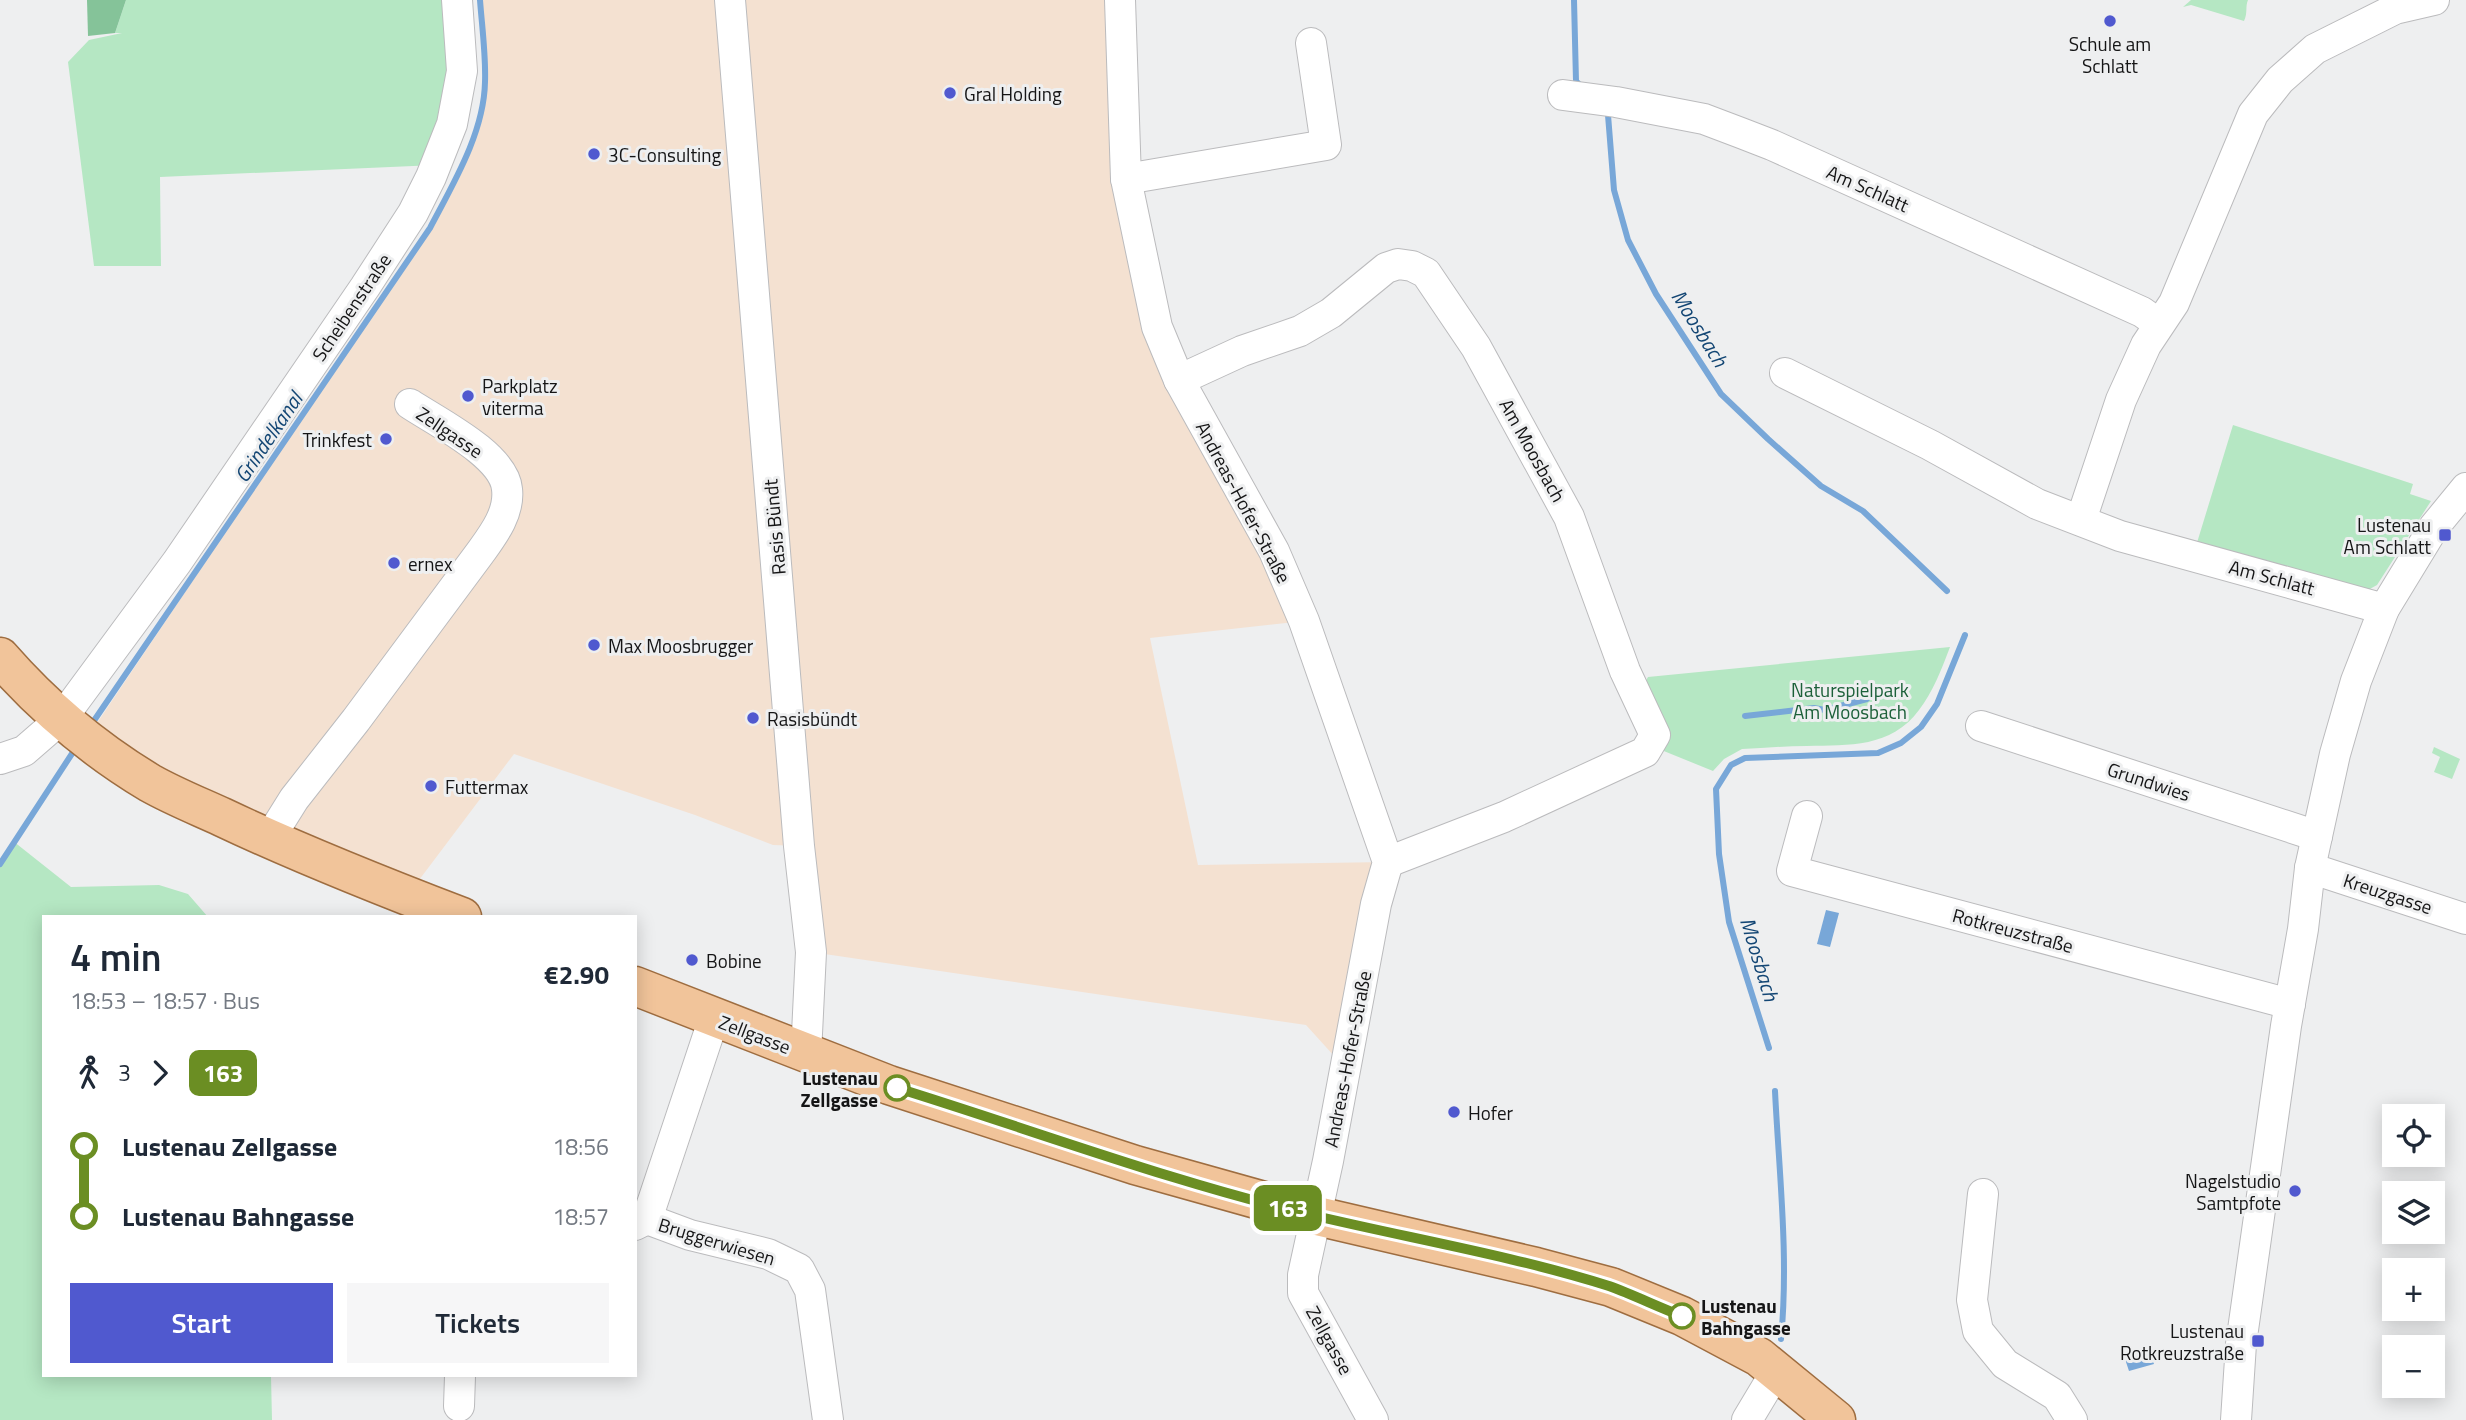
<!DOCTYPE html>
<html lang="en">
<head>
<meta charset="utf-8">
<style>
  :root { --surface:#fff; --page:#f6f6f7; --text:#1f2937; --muted:#747a83; --accent:#5059cf }
  body { margin:0; font-family:"Titillium Web",sans-serif; background:var(--page); color:var(--text); height:100vh; display:flex; flex-direction:column; font-size:26px; white-space:nowrap }
  * { box-sizing:border-box; margin:0 }
  p { font-size:23px; color:var(--muted) }
  .icon { flex:none; width:38px; height:38px; fill:none; stroke:currentColor; stroke-width:2; stroke-linecap:round; stroke-linejoin:round }
  .map { position:relative; flex:1; overflow:hidden }
  .sheet { position:absolute; left:42px; top:915px; width:595px; height:462px; display:flex; flex-direction:column; background:var(--surface); border-radius:0px; box-shadow:0 4px 18px #0003 }
  .sheet>* { flex:none }
  .badge { padding:0 14px; border-radius:10px; font-size:24px; line-height:46px }
  .fabs { position:absolute; left:2382px; top:1104px; display:grid; gap:14px }
  .fabs a { display:grid; place-items:center; width:63px; height:63px; border-radius:0px; background:var(--surface); box-shadow:0 4px 18px #0003; font-size:35px }
  .map>.badge { position:absolute; translate:-50% -50%; box-shadow:0 0 0 4px #fff }
  .legs { display:flex; align-items:center; gap:10px; height:77px; padding:0 28px; font-size:23px }
  .legs p { margin-inline-start:auto }
  .headline { display:flex; align-items:center; justify-content:space-between; height:119px; padding:0 28px }
  h1 { font-size:38px; font-weight:600; line-height:52px }
  .cta { display:flex; gap:14px; margin-top:auto; padding:14px 28px }
  .cta a { flex:1; height:80px; border-radius:0px; background:var(--accent); color:#fff; font-size:28px; font-weight:600; line-height:80px; text-align:center }
  .cta a+a { background:var(--page); color:var(--text) }
  ul { padding:0 28px; list-style:none }
  li { display:flex; align-items:center; gap:24px; height:70px; font-size:26px }
  li i { display:grid; place-items:center; width:10px; height:100%; margin:0 9px; background:currentColor }
  li i::after { content:''; width:18px; height:18px; margin:-9px; border:5px solid; border-radius:50%; background:var(--surface) }
  li p { margin-inline-start:auto }
  li:first-child i { background:linear-gradient(#0000 50%,currentColor 0) }
  li:last-child i { background:linear-gradient(currentColor 50%,#0000 0) }
  .map>svg:first-child { display:block }
  .industrial { fill:#f4e1d1 }
  .green { fill:#b5e7c3 }
  .forest { fill:#85c399 }
  .water { fill:#78a7d8 }
  .lines { fill:none; stroke-linecap:round; stroke-linejoin:round }
  .stream { stroke:#78a7d8; stroke-width:6 }
  .minor-casing { stroke:#bbbbbd; stroke-width:32 }
  .major-casing { stroke:#9e6d40; stroke-width:41 }
  .minor { stroke:#fff; stroke-width:30 }
  .major { stroke:#f1c49a; stroke-width:38 }
  .line-1-casing { stroke:#fff; stroke-width:16 }
  .line-1 { stroke:#6b8e23; stroke-width:10 }
  .poi-dot { fill:#5059cf; stroke:#eeeff0; stroke-width:2.5 }
  .stop-1-dot { fill:#fff; stroke:#6b8e23; stroke-width:3.5 }
  .labels { text-anchor:middle; dominant-baseline:central; stroke-width:6; stroke-linejoin:round; paint-order:stroke }
  .poi-label { font-size:19px; fill:#151516; stroke:#eeeff0; text-anchor:start }
  .street-label { font-size:19px; fill:#151516; stroke:#eeeff0 }
  .park-label { font-size:19px; fill:#1c6039; stroke:#eeeff0 }
  .stop-label { font-size:19px; font-weight:bold; fill:#151516; stroke:#eeeff0; text-anchor:end }
  .water-label { font-size:21px; font-style:italic; fill:#134674; stroke:#eeeff0 }
</style>
</head>
<body>
<div class="map">
<svg width="2466" height="1420" viewBox="0 0 2466 1420">
  <rect width="100%" height="100%" fill="#eeeff0"/>
  <!-- industrial -->
  <path class="industrial" d="M480 0H1120L1157 327 1304 621 1150 638 1198 865 1388 862 1345 1068 1306 1025 811 952 799 846 773 845 695 815 514 754 407 896 87 738 430 228 456 179 478 125 486 83Z"/>
  <!-- green -->
  <g class="green">
    <path d="M126 0H457L436 165 160 177 161 266H94L68 62 89 40 122 33H115Z"/>
    <path d="M2191 0H2248C2245 7 2248 13 2244 21L2191 5 2183 7Z"/>
    <path d="M2233 425 2413 484 2410 494 2431 501 2377 585 2368 590 2196 546Z"/>
    <path d="M1950 647C1942 668 1933 692 1919 710 1891 748 1849 745 1807 746 1785 746 1763 748 1742 749L1724 759 1713 771 1649 745 1644 684 1648 677Z"/>
    <path d="M2434 747 2460 759 2452 779 2434 772 2440 757 2432 753Z"/>
    <path d="M13 841 71 887 159 885 188 894 208 917H44V1376H271L272 1420H0V864Z"/>
  </g>
  <!-- forest -->
  <path class="forest" d="M87 0H126L115 33 88 36Z"/>
  <!-- water -->
  <g class="water">
    <path d="M1826 910 1839 913 1830 947 1817 944Z"/>
    <path d="M2150 1352 2154 1364 2129 1371 2125 1359Z"/>
  </g>
  <g class="lines">
    <!-- stream -->
    <g class="stream">
      <path d="M1574 0 1576 81 1582 87"/>
      <path d="M1604 110 1608 115 1614 190 1628 240 1656 294 1721 394 1768 439 1821 486 1863 511 1947 591"/>
      <path d="M1745 716 1814 708 1825 710 1867 699"/>
      <path d="M91 725 430 228C453 184 484 133 485 82 486 55 482 27 480 0"/>
      <path d="M0 864 77 746"/>
      <path d="M1769 1048 1729 922 1719 854 1716 789 1731 765 1745 758 1878 753 1901 743 1921 727 1937 704 1965 635"/>
      <path d="M1775 1091C1779 1173 1789 1257 1781 1339"/>
    </g>
    <defs>
      <g id="minor">
        <path d="M730 0 799 846 811 952 806 1054"/>
        <path d="M1120 0 1126 179 1157 327 1179 380 1274 551 1304 621 1388 862 1376 904 1328 1161 1303 1275V1293L1373 1420"/>
        <path d="M1563 95 1616 102 1704 119 1741 133 1772 145 2142 312 2159 324"/>
        <path d="M1126 179 1326 145 1311 43"/>
        <path d="M1785 373 1930 445 2037 504 2120 536 2384 609"/>
        <path d="M1179 380 1242 351 1300 331 1331 313 1386 268 1398 264 1412 266 1426 273 1476 347 1569 517 1625 671 1655 735 1645 752 1504 817 1388 862"/>
        <path d="M2081 520 2121 400 2146 345 2174 303 2253 114 2280 80 2315 49 2395 9 2434 0"/>
        <path d="M1981 726 2317 836"/>
        <path d="M0 759 24 751 62 718 177 562 365 287 413 213 431 177 452 124 462 71 457 0"/>
        <path d="M1807 816 1792 871 2290 1004"/>
        <path d="M269 839 294 799 356 720 480 553C493 535 510 513 507 489 504 455 437 422 410 404"/>
        <path d="M2310 868 2466 919"/>
        <path d="M1983 1194 1972 1300 1978 1331 2005 1364 2057 1396 2072 1420"/>
        <path d="M647 1219 690 1235 768 1254 799 1269 810 1290 828 1420"/>
        <path d="M635 1225 647 1219 714 1018"/>
        <path d="M459 1406 460 1376"/>
        <path d="M1747 1420 1777 1370"/>
        <path d="M2236 1420 2241 1344 2286 1026 2303 929 2310 868 2335 754 2356 681 2384 609 2434 527 2466 488"/>
      </g>
      <g id="major">
        <path d="M0 657C42 705 95 750 150 783 173 796 198 806 222 817 300 854 381 886 462 917"/>
        <path d="M635 986 889 1085 1135 1165 1317 1216 1536 1267 1611 1287 1682 1316 1759 1357 1836 1420"/>
      </g>
    </defs>
    <!-- minor casing -->
    <use href="#minor" class="minor-casing"/>
    <!-- major casing -->
    <use href="#major" class="major-casing"/>
    <!-- minor -->
    <use href="#minor" class="minor"/>
    <!-- major -->
    <use href="#major" class="major"/>
  </g>
  <g class="lines">
    <defs>
      <path id="line-1" d="M897 1088C1036 1131 1174 1183 1316 1216 1413 1239 1514 1256 1609 1286 1634 1295 1658 1307 1682 1316"/>
    </defs>
    <!-- line-1 casing -->
    <use href="#line-1" class="line-1-casing"/>
    <!-- line-1 -->
    <use href="#line-1" class="line-1"/>
  </g>
  <!-- markers -->
  <g class="poi-dot">
    <circle cx="2110" cy="21" r="7"/>
    <circle cx="950" cy="93" r="7"/>
    <circle cx="594" cy="154" r="7"/>
    <circle cx="468" cy="396" r="7"/>
    <circle cx="386" cy="439" r="7"/>
    <rect x="2438" y="528" width="14" height="14" rx="3.5"/>
    <circle cx="394" cy="563" r="7"/>
    <circle cx="594" cy="645" r="7"/>
    <circle cx="753" cy="718" r="7"/>
    <circle cx="431" cy="786" r="7"/>
    <circle cx="692" cy="960" r="7"/>
    <circle cx="1454" cy="1112" r="7"/>
    <circle cx="2295" cy="1191" r="7"/>
    <rect x="2251" y="1334" width="14" height="14" rx="3.5"/>
  </g>
  <g class="stop-1-dot">
    <circle cx="897" cy="1088" r="12"/>
    <circle cx="1682" cy="1316" r="12"/>
  </g>
  <g class="labels">
    <!-- poi labels -->
    <g class="poi-label">
      <text x="2110" y="43" text-anchor="middle">Schule am<tspan x="2110" dy="22">Schlatt</tspan></text>
      <text x="964" y="93">Gral Holding</text>
      <text x="608" y="154">3C-Consulting</text>
      <text x="482" y="385">Parkplatz<tspan x="482" dy="22">viterma</tspan></text>
      <text x="372" y="439" text-anchor="end">Trinkfest</text>
      <text x="2431" y="524" text-anchor="end">Lustenau<tspan x="2431" dy="22">Am Schlatt</tspan></text>
      <text x="408" y="563">ernex</text>
      <text x="608" y="645">Max Moosbrugger</text>
      <text x="767" y="718">Rasisbündt</text>
      <text x="445" y="786">Futtermax</text>
      <text x="706" y="960">Bobine</text>
      <text x="1468" y="1112">Hofer</text>
      <text x="2281" y="1180" text-anchor="end">Nagelstudio<tspan x="2281" dy="22">Samtpfote</tspan></text>
      <text x="2244" y="1330" text-anchor="end">Lustenau<tspan x="2244" dy="22">Rotkreuzstraße</tspan></text>
    </g>
    <!-- street labels -->
    <g class="street-label">
      <text transform="translate(1868 188) rotate(24)">Am Schlatt</text>
      <text transform="translate(351 307) rotate(-56)">Scheibenstraße</text>
      <text transform="translate(450 432) rotate(34)">Zellgasse</text>
      <text transform="translate(1533 450) rotate(61)">Am Moosbach</text>
      <text transform="translate(1244 502) rotate(62)">Andreas-Hofer-Straße</text>
      <text transform="translate(774 527) rotate(-95)">Rasis Bündt</text>
      <text transform="translate(2272 577) rotate(15)">Am Schlatt</text>
      <text transform="translate(2149 781) rotate(18)">Grundwies</text>
      <text transform="translate(2388 893) rotate(18)">Kreuzgasse</text>
      <text transform="translate(2013 930) rotate(15)">Rotkreuzstraße</text>
      <text transform="translate(755 1034) rotate(21)">Zellgasse</text>
      <text transform="translate(1347 1059) rotate(-79)">Andreas-Hofer-Straße</text>
      <text transform="translate(717 1241) rotate(17)">Bruggerwiesen</text>
      <text transform="translate(1330 1340) rotate(61)">Zellgasse</text>
    </g>
    <!-- park labels -->
    <g class="park-label">
      <text x="1850" y="689">Naturspielpark<tspan x="1850" dy="22">Am Moosbach</tspan></text>
    </g>
    <!-- stop labels -->
    <g class="stop-label">
      <text x="878" y="1077">Lustenau<tspan x="878" dy="22">Zellgasse</tspan></text>
      <text x="1701" y="1305" text-anchor="start">Lustenau<tspan x="1701" dy="22">Bahngasse</tspan></text>
    </g>
    <!-- water labels -->
    <g class="water-label">
      <text transform="translate(1700 328) rotate(58)">Moosbach</text>
      <text transform="translate(268 437) rotate(-56)">Grindelkanal</text>
      <text transform="translate(1760 959) rotate(73)">Moosbach</text>
    </g>
  </g>
</svg>
<div class="fabs">
<a><svg class="icon" aria-label="locate" viewBox="0 0 24 24"><circle cx="12" cy="12" r="6"/><path d="M12 2v4M12 18v4M2 12h4M18 12h4"/></svg></a>
<a><svg class="icon" aria-label="layers" viewBox="0 0 24 24"><path d="M12 4l9 5-9 5-9-5zM3 14l9 5 9-5"/></svg></a>
<a>+</a>
<a>−</a>
</div>
<b class="badge" style="left:1288px;top:1208px;background:#6b8e23;color:#fff">163</b>
<section class="sheet">
<div class="headline"><div><h1>4 min</h1><p>18:53 – 18:57 · Bus</p></div><b>€2.90</b></div>
<div class="legs"><svg class="icon" aria-label="walk" viewBox="0 0 24 24"><circle cx="13" cy="4" r="2"/><path d="M13 8l-2 6 4 7M11 14l-3 7M7 12l3-4h3l4 4"/></svg>3<svg class="icon" aria-label="forward" viewBox="0 0 24 24"><path d="M9 5l7 7-7 7"/></svg><b class="badge" style="background:#6b8e23;color:#fff">163</b></div>
<ul>
<li><i style="color:#6b8e23"></i><b>Lustenau Zellgasse</b><p>18:56</p></li>
<li><i style="color:#6b8e23"></i><b>Lustenau Bahngasse</b><p>18:57</p></li>
</ul>
<div class="cta"><a>Start</a><a>Tickets</a></div>
</section>
</div>
</body>
</html>
